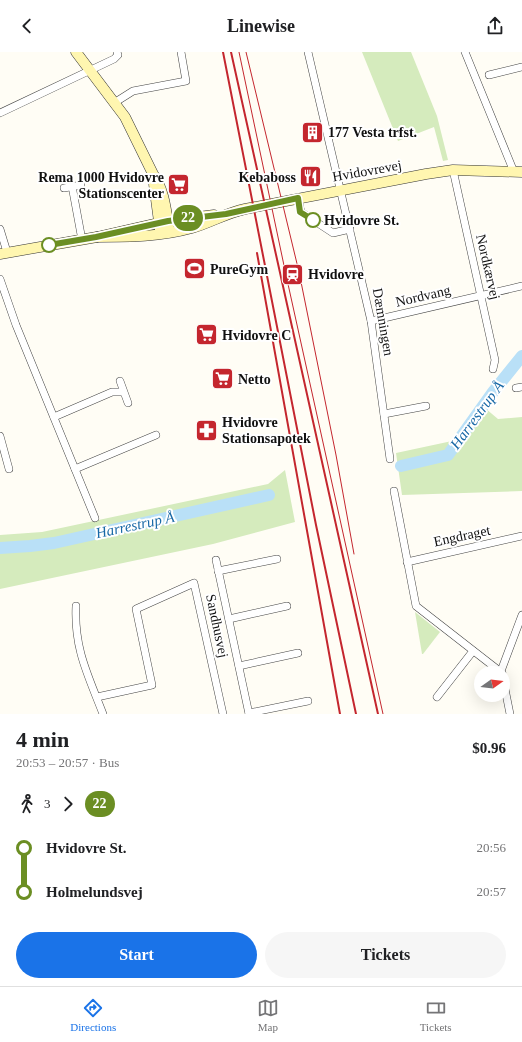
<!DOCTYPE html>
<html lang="en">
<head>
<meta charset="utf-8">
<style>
  :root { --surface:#fff; --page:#f6f6f6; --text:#202124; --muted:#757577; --line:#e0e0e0; --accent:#1a73e8 }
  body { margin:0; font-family:"Times New Roman",serif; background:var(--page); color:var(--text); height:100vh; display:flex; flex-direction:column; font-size:15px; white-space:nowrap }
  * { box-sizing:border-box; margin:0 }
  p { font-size:13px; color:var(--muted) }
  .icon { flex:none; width:22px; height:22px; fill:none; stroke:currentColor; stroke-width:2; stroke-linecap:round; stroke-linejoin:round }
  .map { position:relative; height:662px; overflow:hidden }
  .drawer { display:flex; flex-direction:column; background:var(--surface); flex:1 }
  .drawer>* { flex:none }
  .badge { padding:0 8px; border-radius:13px; font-size:14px; line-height:26px }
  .needle { width:26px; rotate:76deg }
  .tools { position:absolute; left:474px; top:614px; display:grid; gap:8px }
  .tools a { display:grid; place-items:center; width:36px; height:36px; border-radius:50%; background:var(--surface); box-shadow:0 4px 16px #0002; font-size:20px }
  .map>.badge { position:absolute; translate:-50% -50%; box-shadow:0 0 0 2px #fff }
  .legs { display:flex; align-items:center; gap:6px; height:44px; padding:0 16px; font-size:13px }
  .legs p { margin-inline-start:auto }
  .overview { display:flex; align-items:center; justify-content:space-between; height:68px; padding:0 16px }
  h1 { font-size:22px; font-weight:700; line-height:30px }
  .primary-button { display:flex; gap:8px; margin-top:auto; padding:8px 16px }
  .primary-button a { flex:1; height:46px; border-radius:24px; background:var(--accent); color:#fff; font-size:16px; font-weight:700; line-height:46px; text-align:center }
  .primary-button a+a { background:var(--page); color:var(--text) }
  ul { padding:0 16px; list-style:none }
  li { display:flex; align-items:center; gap:14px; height:44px; font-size:15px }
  li i { display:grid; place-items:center; width:6px; height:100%; margin:0 5px; background:currentColor }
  li i::after { content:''; width:10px; height:10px; margin:-5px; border:3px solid; border-radius:50%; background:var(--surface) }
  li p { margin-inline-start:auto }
  li:first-child i { background:linear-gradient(#0000 50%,currentColor 0) }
  li:last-child i { background:linear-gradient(currentColor 50%,#0000 0) }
  header { display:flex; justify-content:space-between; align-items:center; height:52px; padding:0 16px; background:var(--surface); font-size:18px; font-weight:700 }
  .menu { display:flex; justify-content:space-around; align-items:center; height:56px; border-top:1px solid var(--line); background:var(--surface); font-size:11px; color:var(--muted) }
  .menu a { display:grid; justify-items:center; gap:2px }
  .menu .selected { color:var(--accent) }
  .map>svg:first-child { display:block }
  .green { fill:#d5ebbd }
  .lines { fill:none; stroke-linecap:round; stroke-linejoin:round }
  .river { stroke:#b9e0f7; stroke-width:12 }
  .street-casing { stroke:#444; stroke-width:8 }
  .secondary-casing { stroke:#333; stroke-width:11 }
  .street { stroke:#fff; stroke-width:7 }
  .secondary { stroke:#fff6b0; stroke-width:10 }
  .tram { stroke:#c4262e; stroke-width:1 }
  .rail { stroke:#c4262e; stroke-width:2 }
  .line-1-casing { stroke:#fff; stroke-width:9 }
  .line-1 { stroke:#6b8e23; stroke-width:6 }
  .stop-1-dot { fill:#fff; stroke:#6b8e23; stroke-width:2 }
  .labels { text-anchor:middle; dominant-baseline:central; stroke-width:4; stroke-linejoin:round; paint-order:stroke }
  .poi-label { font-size:14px; font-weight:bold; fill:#111; stroke:#fff; text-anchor:start }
  .street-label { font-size:14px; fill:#111; stroke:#fff }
  .stop-label { font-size:14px; font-weight:bold; fill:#111; stroke:#fff; text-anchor:start }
  .water-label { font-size:15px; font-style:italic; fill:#1768a6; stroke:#fff }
</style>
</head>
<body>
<header><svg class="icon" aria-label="back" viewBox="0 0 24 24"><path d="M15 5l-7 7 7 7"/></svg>Linewise<svg class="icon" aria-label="share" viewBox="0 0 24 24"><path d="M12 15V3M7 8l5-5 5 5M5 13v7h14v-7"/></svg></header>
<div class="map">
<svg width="522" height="662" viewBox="0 0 522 662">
  <rect width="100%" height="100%" fill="#fffdf5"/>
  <!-- green -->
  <g class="green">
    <path d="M362 0H411L437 64 448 108 443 109 434 75 398 89Z"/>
    <path d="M479 351 498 367 522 365V439L402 443 396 401 452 389Z"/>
    <path d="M285 418 295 470 213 492 0 537V483L42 480 268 432Z"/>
    <path d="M415 560 440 580 423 602H422Z"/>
  </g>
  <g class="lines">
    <!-- river -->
    <g class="river">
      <path d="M401 414 448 403 493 340 522 304"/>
      <path d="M0 496 30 494 54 491 269 443"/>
    </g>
    <defs>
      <g id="street">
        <path d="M308 0 371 269 390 407"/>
        <path d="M465 0 514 120"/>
        <path d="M489 23 522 15"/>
        <path d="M114 51 133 39 186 29 181 0"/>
        <path d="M0 61 114 7 118 3 117 0"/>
        <path d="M453 118 495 308 493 317"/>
        <path d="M72 134 82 188"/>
        <path d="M64 136 81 133"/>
        <path d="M298 146 301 160 333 181 350 177"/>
        <path d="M0 177 7 200"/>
        <path d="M0 227 16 273 95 466"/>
        <path d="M371 269 522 234"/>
        <path d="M120 329 128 351"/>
        <path d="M516 336 522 335"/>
        <path d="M384 362 426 354"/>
        <path d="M54 365 112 340H123"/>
        <path d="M0 384 9 417"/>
        <path d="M75 417 156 383"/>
        <path d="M394 439 416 554 502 621"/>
        <path d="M216 508 249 662"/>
        <path d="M407 510 522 484"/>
        <path d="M218 519 277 507"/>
        <path d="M76 554C74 597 88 623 103 662"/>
        <path d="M229 567 287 554"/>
        <path d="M239 614 298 601"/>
        <path d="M501 619 522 563"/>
        <path d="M503 627 510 662"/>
        <path d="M97 645 152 633 136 557 194 531 223 662"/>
        <path d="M437 645 473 599"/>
        <path d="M249 661 308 649"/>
      </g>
      <g id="secondary">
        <path d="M76 0 125 65 153 122C164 137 166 158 169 176"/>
        <path d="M154 132 160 177"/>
        <path d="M97 185C130 185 159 185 192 176 210 171 226 161 245 157L426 122 453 118 522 120"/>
        <path d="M0 202 97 185 167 169 214 163"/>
      </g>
    </defs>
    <!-- street casing -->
    <use href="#street" class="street-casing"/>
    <!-- secondary casing -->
    <use href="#secondary" class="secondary-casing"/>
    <!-- street -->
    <use href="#street" class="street"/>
    <!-- secondary -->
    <use href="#secondary" class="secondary"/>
    <!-- tram -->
    <g class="tram">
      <path d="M239 0 286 223 383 662"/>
      <path d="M246 0 299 220 336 403 354 502"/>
    </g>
    <!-- rail -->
    <g class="rail">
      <path d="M223 0 316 473 356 662"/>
      <path d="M231 0 378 662"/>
      <path d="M257 201 340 662"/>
    </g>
  </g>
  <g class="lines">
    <defs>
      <path id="line-1" d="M49 193 96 185 168 169 226 162 298 146 300 160 313 168"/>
    </defs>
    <!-- line-1 casing -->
    <use href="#line-1" class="line-1-casing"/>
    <!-- line-1 -->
    <use href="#line-1" class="line-1"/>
  </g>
  <!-- icons -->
  <defs>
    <symbol id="building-square" viewBox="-11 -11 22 22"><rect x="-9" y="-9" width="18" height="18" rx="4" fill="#c4262e" stroke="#fff"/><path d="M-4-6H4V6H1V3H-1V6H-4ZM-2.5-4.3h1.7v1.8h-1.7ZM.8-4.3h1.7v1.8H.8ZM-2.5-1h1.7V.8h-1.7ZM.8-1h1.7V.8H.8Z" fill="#fff"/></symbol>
    <symbol id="restaurant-square" viewBox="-11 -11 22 22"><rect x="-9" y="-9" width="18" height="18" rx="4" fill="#c4262e" stroke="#fff"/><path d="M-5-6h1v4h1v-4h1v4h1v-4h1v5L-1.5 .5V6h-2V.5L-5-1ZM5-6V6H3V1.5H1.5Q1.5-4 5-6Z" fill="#fff"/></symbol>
    <symbol id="supermarket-square" viewBox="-11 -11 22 22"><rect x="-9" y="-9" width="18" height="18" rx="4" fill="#c4262e" stroke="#fff"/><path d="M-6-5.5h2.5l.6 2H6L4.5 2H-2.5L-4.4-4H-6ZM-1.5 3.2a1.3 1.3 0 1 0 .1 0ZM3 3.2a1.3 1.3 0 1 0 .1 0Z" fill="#fff"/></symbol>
    <symbol id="stadium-square" viewBox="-11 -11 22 22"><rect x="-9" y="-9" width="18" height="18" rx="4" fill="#c4262e" stroke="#fff"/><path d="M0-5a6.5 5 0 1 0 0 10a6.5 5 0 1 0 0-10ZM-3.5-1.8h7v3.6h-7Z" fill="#fff"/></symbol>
    <symbol id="station-square" viewBox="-11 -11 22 22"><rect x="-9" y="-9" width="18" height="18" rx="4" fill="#c4262e" stroke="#fff"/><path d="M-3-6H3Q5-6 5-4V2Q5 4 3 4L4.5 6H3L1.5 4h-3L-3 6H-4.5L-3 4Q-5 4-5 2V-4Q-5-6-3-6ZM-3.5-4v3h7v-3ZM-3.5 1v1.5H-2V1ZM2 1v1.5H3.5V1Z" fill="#fff"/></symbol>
    <symbol id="pharmacy-square" viewBox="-11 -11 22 22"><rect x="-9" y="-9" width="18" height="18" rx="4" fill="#c4262e" stroke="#fff"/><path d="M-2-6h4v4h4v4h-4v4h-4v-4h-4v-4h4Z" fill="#fff"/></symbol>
  </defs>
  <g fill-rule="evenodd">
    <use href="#building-square" x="300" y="68" width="25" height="25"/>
    <use href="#restaurant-square" x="298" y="112" width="25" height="25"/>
    <use href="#supermarket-square" x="166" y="120" width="25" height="25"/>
    <use href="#stadium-square" x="182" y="204" width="25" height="25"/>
    <use href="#station-square" x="280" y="210" width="25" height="25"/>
    <use href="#supermarket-square" x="194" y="270" width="25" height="25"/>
    <use href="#supermarket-square" x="210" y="314" width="25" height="25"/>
    <use href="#pharmacy-square" x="194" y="366" width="25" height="25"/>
  </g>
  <!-- markers -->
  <g class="stop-1-dot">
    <circle cx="313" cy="168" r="7"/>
    <circle cx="49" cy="193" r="7"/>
  </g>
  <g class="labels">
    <!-- poi labels -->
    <g class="poi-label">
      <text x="328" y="80">177 Vesta trfst.</text>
      <text x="164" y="125" text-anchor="end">Rema 1000 Hvidovre<tspan x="164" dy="16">Stationscenter</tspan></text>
      <text x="296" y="125" text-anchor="end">Kebaboss</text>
      <text x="210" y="217">PureGym</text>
      <text x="308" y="222">Hvidovre</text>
      <text x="222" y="283">Hvidovre C</text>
      <text x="238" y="327">Netto</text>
      <text x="222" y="370">Hvidovre<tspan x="222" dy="16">Stationsapotek</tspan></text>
    </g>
    <!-- street labels -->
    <g class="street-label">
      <text transform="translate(367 119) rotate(-10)">Hvidovrevej</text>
      <text transform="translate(488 215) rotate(77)">Nordkærvej</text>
      <text transform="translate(423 244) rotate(-13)">Nordvang</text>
      <text transform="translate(383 270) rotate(80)">Dæmningen</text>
      <text transform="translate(462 484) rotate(-12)">Engdraget</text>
      <text transform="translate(217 574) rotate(78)">Sandhusvej</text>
    </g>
    <!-- stop labels -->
    <g class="stop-label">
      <text x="324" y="168">Hvidovre St.</text>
    </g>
    <!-- water labels -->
    <g class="water-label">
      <text transform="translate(477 363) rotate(-54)">Harrestrup Å</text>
      <text transform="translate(135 473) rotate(-12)">Harrestrup Å</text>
    </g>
  </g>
</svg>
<div class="tools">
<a><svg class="needle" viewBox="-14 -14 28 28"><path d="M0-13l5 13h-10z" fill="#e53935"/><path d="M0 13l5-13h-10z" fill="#757577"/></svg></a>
</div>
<b class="badge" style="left:188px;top:166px;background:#6b8e23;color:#fff">22</b>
</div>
<section class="drawer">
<div class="overview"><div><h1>4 min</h1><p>20:53 – 20:57 · Bus</p></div><b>$0.96</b></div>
<div class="legs"><svg class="icon" aria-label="walk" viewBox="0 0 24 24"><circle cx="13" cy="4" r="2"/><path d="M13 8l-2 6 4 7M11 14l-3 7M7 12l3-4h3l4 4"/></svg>3<svg class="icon" aria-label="forward" viewBox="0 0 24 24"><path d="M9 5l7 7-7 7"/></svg><b class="badge" style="background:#6b8e23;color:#fff">22</b></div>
<ul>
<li><i style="color:#6b8e23"></i><b>Hvidovre St.</b><p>20:56</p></li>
<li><i style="color:#6b8e23"></i><b>Holmelundsvej</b><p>20:57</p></li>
</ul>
<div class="primary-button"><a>Start</a><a>Tickets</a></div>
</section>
<nav class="menu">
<a class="selected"><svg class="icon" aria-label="directions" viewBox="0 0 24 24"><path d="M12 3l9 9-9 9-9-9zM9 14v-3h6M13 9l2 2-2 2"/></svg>Directions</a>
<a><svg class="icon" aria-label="map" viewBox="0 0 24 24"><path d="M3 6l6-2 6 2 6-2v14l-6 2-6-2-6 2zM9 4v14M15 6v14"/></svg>Map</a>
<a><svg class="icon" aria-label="tickets" viewBox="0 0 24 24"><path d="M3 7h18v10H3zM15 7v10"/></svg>Tickets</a>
</nav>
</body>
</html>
